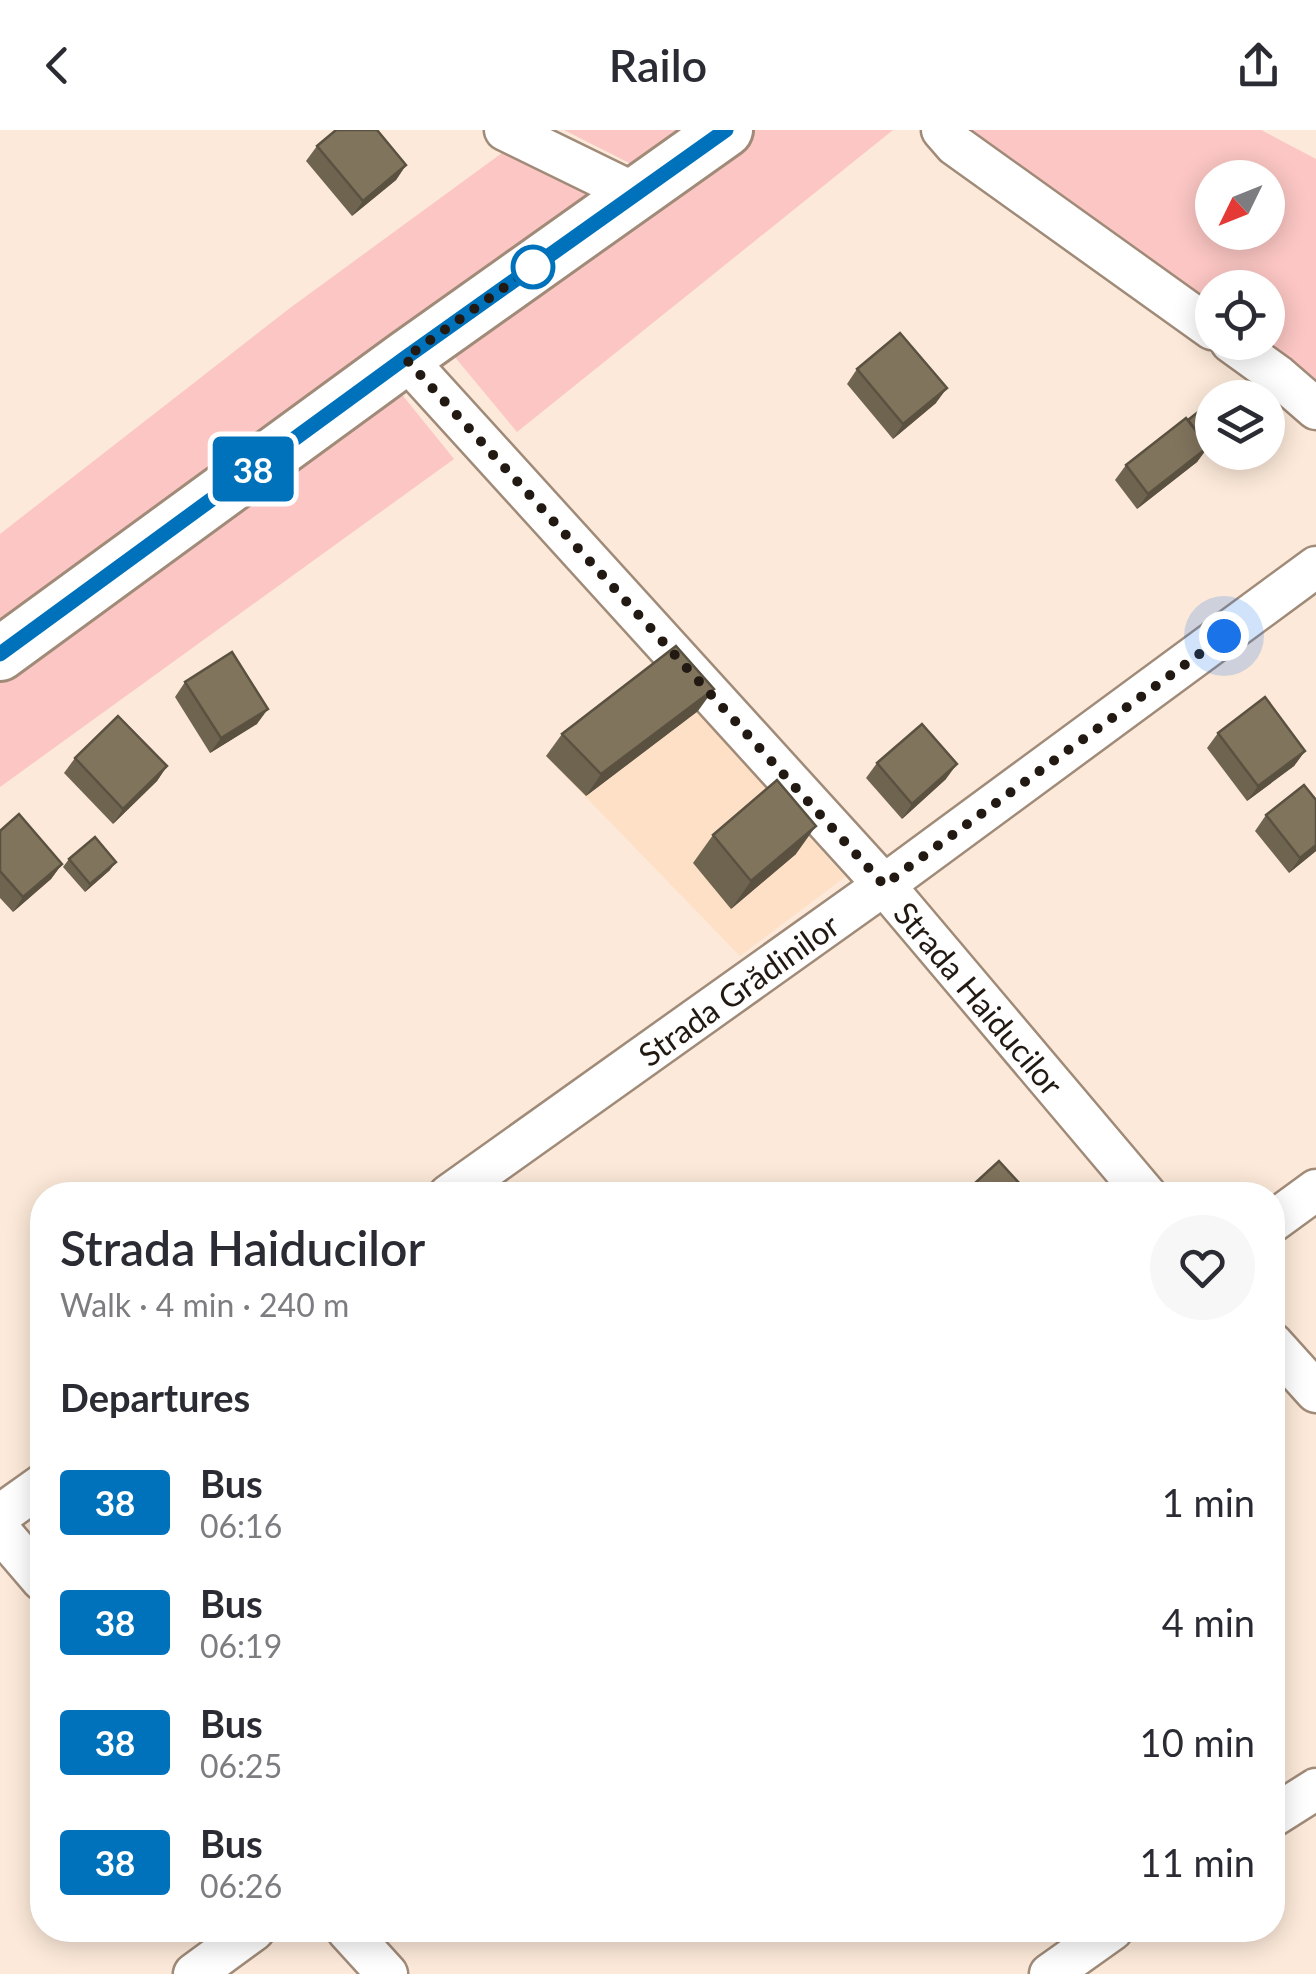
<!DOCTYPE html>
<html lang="en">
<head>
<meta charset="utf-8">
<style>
  :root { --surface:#fff; --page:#f7f7f7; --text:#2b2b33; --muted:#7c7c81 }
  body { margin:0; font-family:Lato,sans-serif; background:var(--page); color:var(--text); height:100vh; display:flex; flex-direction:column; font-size:38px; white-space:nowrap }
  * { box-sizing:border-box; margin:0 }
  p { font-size:32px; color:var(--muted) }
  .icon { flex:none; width:55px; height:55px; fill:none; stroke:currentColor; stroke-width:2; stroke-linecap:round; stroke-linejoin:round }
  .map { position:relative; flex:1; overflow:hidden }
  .details { position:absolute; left:30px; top:1052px; width:1255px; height:760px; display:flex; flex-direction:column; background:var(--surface); border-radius:40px; box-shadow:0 5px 25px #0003 }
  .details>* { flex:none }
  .badge { padding:0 20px; border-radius:8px; font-size:35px; line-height:65px }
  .needle { width:65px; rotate:227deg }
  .fabs { position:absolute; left:1195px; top:30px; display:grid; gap:20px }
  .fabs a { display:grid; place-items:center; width:90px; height:90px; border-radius:50%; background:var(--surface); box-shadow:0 5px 25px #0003; font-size:50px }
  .you { position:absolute; width:50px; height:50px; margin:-25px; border:8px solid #fff; border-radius:50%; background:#1a73e8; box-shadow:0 0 0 15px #1a73e833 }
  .map>.badge { position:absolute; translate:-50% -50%; box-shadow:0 0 0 5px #fff }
  h2 { padding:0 30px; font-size:38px; line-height:90px }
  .round { display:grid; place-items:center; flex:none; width:105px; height:105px; border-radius:52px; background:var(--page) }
  .overview { display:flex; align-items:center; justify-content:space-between; height:170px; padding:0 30px }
  h1 { font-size:48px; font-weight:600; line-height:75px }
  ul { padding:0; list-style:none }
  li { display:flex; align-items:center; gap:30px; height:120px; padding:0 30px }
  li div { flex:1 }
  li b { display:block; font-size:38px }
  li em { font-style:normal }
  li .badge { min-width:110px; font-weight:700; text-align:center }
  header { display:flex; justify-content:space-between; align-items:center; height:130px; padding:0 30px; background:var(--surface); font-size:45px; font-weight:600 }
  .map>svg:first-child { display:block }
  .built { fill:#fee0c6 }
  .green { fill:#fbc6c3; fill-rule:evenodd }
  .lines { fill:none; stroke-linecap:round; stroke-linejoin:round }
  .minor-casing { stroke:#a08a78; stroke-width:45 }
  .tertiary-casing { stroke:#a08a78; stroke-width:58 }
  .minor { stroke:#fff; stroke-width:40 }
  .tertiary { stroke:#fff; stroke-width:52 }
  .wall { fill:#6f6450 }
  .shaded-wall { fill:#5a5141 }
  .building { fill:#81745d; stroke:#5a5141; stroke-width:2.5 }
  .line-casing { stroke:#fff; stroke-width:22 }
  .line { stroke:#0072bc; stroke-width:15 }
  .walk { stroke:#211912; stroke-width:10; stroke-dasharray:0 18 }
  .stop-dot { fill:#fff; stroke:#0072bc; stroke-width:5 }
  .labels { text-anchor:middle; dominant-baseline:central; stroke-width:8; stroke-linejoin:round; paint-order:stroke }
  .street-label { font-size:32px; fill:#211912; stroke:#fef9f5 }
</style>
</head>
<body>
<header><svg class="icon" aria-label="back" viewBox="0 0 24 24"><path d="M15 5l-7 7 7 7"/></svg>Railo<svg class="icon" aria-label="share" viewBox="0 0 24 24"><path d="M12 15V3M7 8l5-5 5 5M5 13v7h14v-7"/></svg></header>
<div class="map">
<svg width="1316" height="1844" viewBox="0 0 1316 1844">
  <rect width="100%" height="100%" fill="#fce9d9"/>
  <!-- built -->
  <path class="built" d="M660 538 845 747 740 826 546 626Z"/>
  <!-- green -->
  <g class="green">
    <path d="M564 0H688L637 37Z"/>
    <path d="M756 0H893L517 302 449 220Z"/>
    <path d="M959 0H1261L1316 29V267L1248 213 1268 212V158H1212V187ZM1212 48H1268V102H1212Z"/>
    <path d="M502 23 594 68 0 498V404L290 178Z"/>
    <path d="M395 256 454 329 0 657V546Z"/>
  </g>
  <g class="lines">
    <defs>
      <g id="minor">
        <path d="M505 0 636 64"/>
        <path d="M942 0 955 15 1212 199"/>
        <path d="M1231 212 1278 246 1316 279"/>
        <path id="s1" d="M405 228 884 755 1146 1065"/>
        <path id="s2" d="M449 1065 884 755 1316 437"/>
        <path d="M1272 1092 1316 1060"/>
        <path d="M1272 1213 1316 1262"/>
        <path d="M0 1385 42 1355"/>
        <path d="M0 1401 42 1450"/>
        <path d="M1272 1687 1316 1659"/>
        <path d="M347 1800 387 1844"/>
        <path d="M194 1844 254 1800"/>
        <path d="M1050 1844 1112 1800"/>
      </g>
      <path id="tertiary" d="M0 524 405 228 726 0"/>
    </defs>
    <!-- minor casing -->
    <use href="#minor" class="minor-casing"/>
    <!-- tertiary casing -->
    <use href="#tertiary" class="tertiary-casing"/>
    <!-- minor -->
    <use href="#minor" class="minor"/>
    <!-- tertiary -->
    <use href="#tertiary" class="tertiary"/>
  </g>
  <!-- wall -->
  <g class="wall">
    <path d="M317 16 406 35 396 50 352 86 306 31Z"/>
    <path d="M857 239 936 273 893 309 847 254Z"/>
    <path d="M1212 271 1208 317 1197 332 1137 379 1115 350 1126 335 1188 291Z"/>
    <path d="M185 552 257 594 210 623 175 567Z"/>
    <path d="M698 581 586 666 546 626 562 604Z"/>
    <path d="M1218 603 1305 621 1294 636 1247 671 1207 618Z"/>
    <path d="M75 628 167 636 157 651 113 694 64 643Z"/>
    <path d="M877 633 946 649 902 689 866 648Z"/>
    <path d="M1316 670V721L1289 743 1255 701 1266 685Z"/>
    <path d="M0 701 62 734 51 749 13 782 0 768Z"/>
    <path d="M713 705 796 724 731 779 693 733Z"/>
    <path d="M69 729 110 740 85 762 63 737Z"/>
  </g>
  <!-- shaded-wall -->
  <g class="shaded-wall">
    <path d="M406 35 396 50 352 86 363 71Z"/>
    <path d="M947 258 936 273 893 309 903 294Z"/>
    <path d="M1208 317 1197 332 1137 379 1148 364Z"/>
    <path d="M714 559 698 581 586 666 601 644Z"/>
    <path d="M268 579 257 594 210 623 221 608Z"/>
    <path d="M1305 621 1294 636 1247 671 1258 656Z"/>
    <path d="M957 634 946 649 902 689 912 674Z"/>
    <path d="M167 636 157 651 113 694 123 679Z"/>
    <path d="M816 696 796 724 731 779 751 751Z"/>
    <path d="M1316 715V721L1289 743 1300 728Z"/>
    <path d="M116 732 110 740 85 762 90 754Z"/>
    <path d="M62 734 51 749 13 782 23 767Z"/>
  </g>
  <!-- building -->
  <g class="building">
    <path d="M336 0H377L406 35 363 71 317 16Z"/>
    <path d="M900 203 947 258 903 294 857 239Z"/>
    <path d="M1212 271V309L1207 314 1188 290Z"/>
    <path d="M1186 288 1208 317 1148 364 1126 335Z"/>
    <path d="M676 516 714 559 601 644 562 604Z"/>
    <path d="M232 522 268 579 221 608 185 552Z"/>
    <path d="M1265 567 1305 621 1258 656 1218 603Z"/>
    <path d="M118 586 167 636 123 679 75 628Z"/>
    <path d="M922 594 957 634 912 674 877 633Z"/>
    <path d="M777 650 816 696 751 751 713 705Z"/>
    <path d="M1304 655 1316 670V715L1300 728 1266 685Z"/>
    <path d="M19 684 62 734 23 767 0 741V701Z"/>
    <path d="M95 707 116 732 90 754 69 729Z"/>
    <path d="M999 1031 1030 1065H962Z"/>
  </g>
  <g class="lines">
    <defs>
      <path id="line" d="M0 524 405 228 726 0"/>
    </defs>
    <!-- line casing -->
    <use href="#line" class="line-casing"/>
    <!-- line -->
    <use href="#line" class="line"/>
    <!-- walk -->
    <path class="walk" d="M533 137 405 228 884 755 1224 506"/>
  </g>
  <!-- markers -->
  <circle class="stop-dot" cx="533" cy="137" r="20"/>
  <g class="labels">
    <!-- street labels -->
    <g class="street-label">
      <text stroke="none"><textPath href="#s2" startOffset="355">Strada Grădinilor</textPath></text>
      <text stroke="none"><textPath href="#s1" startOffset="860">Strada Haiducilor</textPath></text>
    </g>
  </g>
</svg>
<div class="fabs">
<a><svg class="needle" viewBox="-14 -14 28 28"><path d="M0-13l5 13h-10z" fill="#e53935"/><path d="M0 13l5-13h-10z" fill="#7c7c81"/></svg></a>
<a><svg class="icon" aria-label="locate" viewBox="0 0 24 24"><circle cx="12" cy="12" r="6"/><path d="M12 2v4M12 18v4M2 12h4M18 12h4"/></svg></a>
<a><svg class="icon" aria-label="layers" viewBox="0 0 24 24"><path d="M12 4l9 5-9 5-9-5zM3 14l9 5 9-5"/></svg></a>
</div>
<div class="you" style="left:1224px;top:506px"></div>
<b class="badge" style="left:253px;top:339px;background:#0072bc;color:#fff">38</b>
<section class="details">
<div class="overview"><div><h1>Strada Haiducilor</h1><p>Walk · 4 min · 240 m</p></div><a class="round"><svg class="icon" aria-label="heart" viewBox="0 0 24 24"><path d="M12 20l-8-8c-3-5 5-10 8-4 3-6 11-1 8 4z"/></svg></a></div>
<h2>Departures</h2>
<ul>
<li><span class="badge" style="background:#0072bc;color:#fff">38</span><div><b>Bus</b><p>06:16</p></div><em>1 min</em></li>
<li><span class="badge" style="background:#0072bc;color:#fff">38</span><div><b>Bus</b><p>06:19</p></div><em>4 min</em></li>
<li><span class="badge" style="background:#0072bc;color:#fff">38</span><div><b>Bus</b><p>06:25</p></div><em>10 min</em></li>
<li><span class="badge" style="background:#0072bc;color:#fff">38</span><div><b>Bus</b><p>06:26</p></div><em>11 min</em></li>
</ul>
</section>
</div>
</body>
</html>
